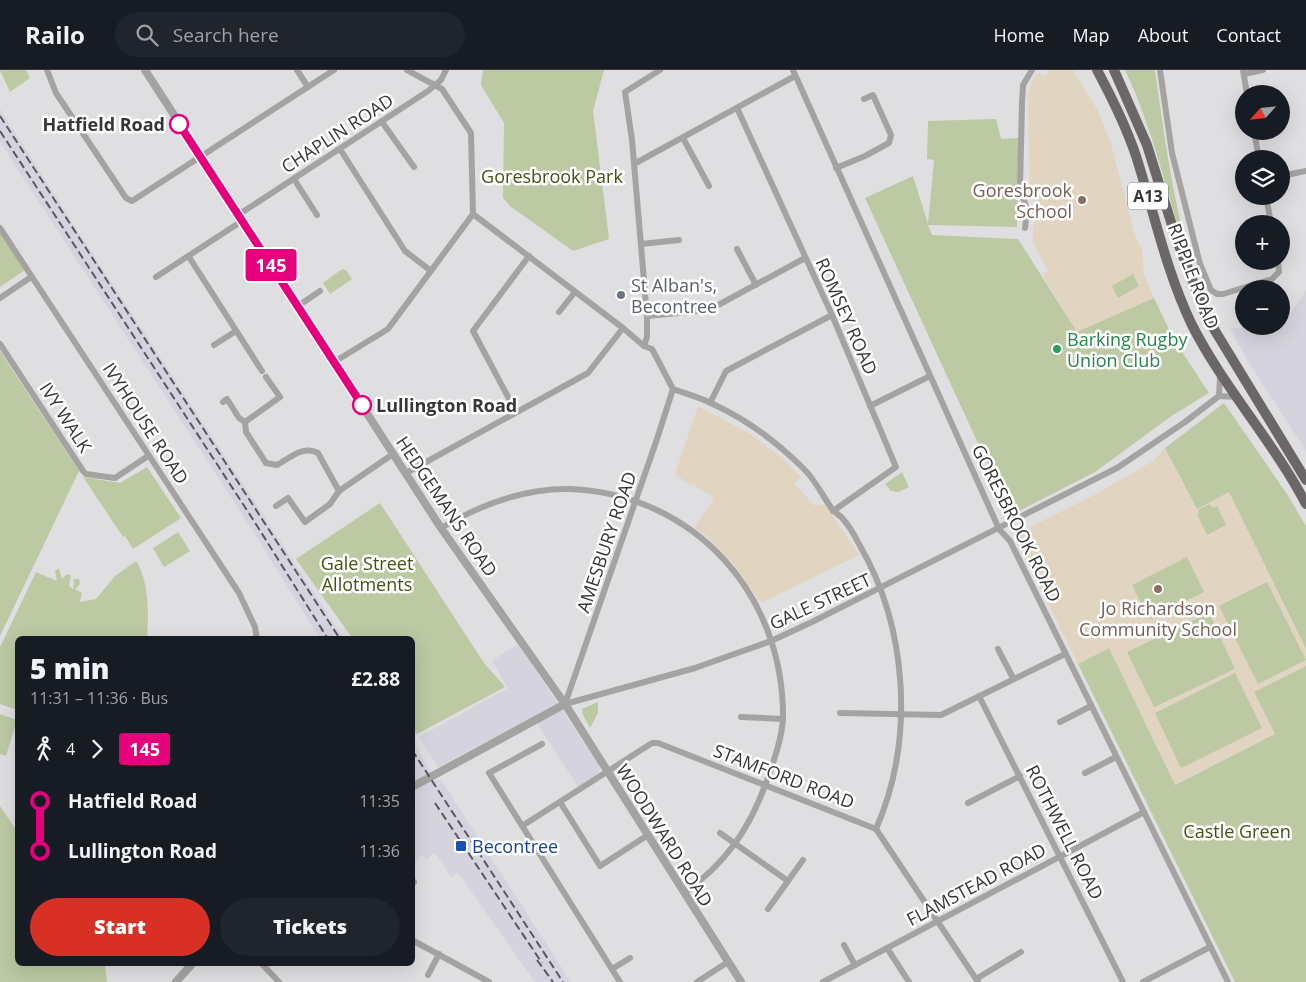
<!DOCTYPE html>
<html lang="en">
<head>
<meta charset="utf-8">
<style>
  :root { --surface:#171b24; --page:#20242c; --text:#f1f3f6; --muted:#9ea1a6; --line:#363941; --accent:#d93025 }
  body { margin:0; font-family:"Open Sans",sans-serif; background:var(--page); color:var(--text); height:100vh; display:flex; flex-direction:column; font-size:19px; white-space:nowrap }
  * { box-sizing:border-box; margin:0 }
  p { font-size:16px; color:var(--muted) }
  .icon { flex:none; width:28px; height:28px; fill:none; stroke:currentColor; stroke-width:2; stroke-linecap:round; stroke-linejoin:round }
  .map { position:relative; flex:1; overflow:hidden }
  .drawer { position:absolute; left:15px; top:566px; width:400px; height:330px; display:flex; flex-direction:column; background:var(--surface); border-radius:8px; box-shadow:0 5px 20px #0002 }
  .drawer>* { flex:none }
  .badge { padding:0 10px; border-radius:4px; font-size:18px; line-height:32px }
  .needle { width:32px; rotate:243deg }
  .buttons { position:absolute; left:1235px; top:15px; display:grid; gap:10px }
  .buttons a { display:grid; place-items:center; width:55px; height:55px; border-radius:50%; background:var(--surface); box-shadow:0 5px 20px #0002; font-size:25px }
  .map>.badge { position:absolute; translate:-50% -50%; box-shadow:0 0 0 2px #fff }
  .legs { display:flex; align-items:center; gap:8px; height:55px; padding:0 15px; font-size:16px }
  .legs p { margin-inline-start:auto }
  .headline { display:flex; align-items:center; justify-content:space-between; height:85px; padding:0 15px }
  h1 { font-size:28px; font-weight:800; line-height:38px }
  .action { display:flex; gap:10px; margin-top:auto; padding:10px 15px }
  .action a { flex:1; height:58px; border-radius:30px; background:var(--accent); color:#fff; font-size:20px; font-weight:800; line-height:58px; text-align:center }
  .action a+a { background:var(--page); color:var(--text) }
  ul { padding:0 15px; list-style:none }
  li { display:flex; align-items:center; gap:18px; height:50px; font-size:19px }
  li i { display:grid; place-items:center; width:8px; height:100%; margin:0 6px; background:currentColor }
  li i::after { content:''; width:12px; height:12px; margin:-6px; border:4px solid; border-radius:50%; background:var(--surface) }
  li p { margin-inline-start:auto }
  li:first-child i { background:linear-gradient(#0000 50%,currentColor 0) }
  li:last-child i { background:linear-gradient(currentColor 50%,#0000 0) }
  header { display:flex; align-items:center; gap:30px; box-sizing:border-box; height:70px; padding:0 25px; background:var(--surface); border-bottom:1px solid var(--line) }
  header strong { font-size:24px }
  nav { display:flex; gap:28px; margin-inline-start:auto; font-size:18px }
  .search { width:350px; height:45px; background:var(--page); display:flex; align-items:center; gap:12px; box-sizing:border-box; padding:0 18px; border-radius:28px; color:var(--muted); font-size:19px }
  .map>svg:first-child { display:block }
  .built { fill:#d5d4de }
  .education { fill:#e1d4c0 }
  .green { fill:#bcc9a3 }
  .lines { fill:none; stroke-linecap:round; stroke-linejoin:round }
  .minor { stroke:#a4a3a2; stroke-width:6 }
  .tertiary { stroke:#a4a3a2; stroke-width:8 }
  .trunk { stroke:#6a6766; stroke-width:10 }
  .rail { stroke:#59595b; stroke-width:2; stroke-dasharray:8 4; stroke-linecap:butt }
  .line-1-casing { stroke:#fff; stroke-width:11 }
  .line-1 { stroke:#e6007e; stroke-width:8 }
  .stop-1-dot { fill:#fff; stroke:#e6007e; stroke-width:2.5 }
  .education-dot { fill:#8d6e63; stroke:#fff; stroke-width:2 }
  .worship-dot { fill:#6b7280; stroke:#fff; stroke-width:2 }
  .leisure-dot { fill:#2e9e5b; stroke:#fff; stroke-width:2 }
  .transit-dot { fill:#1a4fb4; stroke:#fff; stroke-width:2 }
  .labels { text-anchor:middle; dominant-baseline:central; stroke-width:5; stroke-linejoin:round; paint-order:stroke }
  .shield { fill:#fff; stroke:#727273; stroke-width:1 }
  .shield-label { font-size:16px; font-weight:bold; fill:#363637 }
  .stop-label { font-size:18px; font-weight:bold; fill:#363637; stroke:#fff; text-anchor:end }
  .street-label { font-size:18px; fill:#363637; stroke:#fff }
  .park-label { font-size:18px; fill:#425313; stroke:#fff }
  .education-label { font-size:18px; fill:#785e54; stroke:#fff; text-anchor:end }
  .worship-label { font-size:18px; fill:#5b616d; stroke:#fff; text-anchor:start }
  .leisure-label { font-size:18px; fill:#27864d; stroke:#fff; text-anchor:start }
  .transit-label { font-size:18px; fill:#164399; stroke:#fff; text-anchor:start }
</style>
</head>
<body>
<header>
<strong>Railo</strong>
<div class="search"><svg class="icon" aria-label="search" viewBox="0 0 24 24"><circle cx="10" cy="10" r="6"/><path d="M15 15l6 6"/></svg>Search here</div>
<nav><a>Home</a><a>Map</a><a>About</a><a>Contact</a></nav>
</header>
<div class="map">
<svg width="1306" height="912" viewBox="0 0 1306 912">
  <rect width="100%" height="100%" fill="#dfdfe2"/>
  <!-- built -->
  <g class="built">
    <path d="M0 39 78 161 344 569H320L249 455 0 72Z"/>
    <path d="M1306 220V381L1250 295 1230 258 1281 256V253L1285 252Z"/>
    <path d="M518 574 600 696 599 704 578 717 533 647 438 697 419 667 508 618 492 591Z"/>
    <path d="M413 673 437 711 441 710 571 912H535L458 803 451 807 435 783 427 789 422 785 413 795V734L417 733 413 725Z"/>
  </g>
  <!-- education -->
  <g class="education">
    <path d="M1047 0H1073L1098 41 1111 74 1136 169 1142 179 1144 205 1154 228 1077 263 1042 204 1048 201 1033 173V157L1041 139 1030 117 1028 25 1034 7 1040 2 1043 7 1049 3Z"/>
    <path d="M698 336 752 365 782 388 801 407 794 414 815 436 825 434 859 485 761 533 732 492 706 465 694 458 714 428 691 413 690 415 675 404Z"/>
    <path d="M1165 378 1196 438 1229 422 1306 579V596L1254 622 1275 664 1174 715 1109 578 1078 594 1014 465 1098 423 1153 391Z"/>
  </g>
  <!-- green -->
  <g class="green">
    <path d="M0 0H26L30 8 10 22Z"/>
    <path d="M483 0H604L593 41 609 169 573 181 510 136 503 128 504 53 481 15Z"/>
    <path d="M1125 0H1155C1165 69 1173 139 1196 205 1200 217 1221 257 1221 263 1175 180 1166 86 1125 0Z"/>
    <path d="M996 49 1001 69 1019 68 1017 157 928 155 932 165 1018 169 1077 262 1154 228 1173 268 1209 323 1173 345 1095 402 1011 445 865 128 913 106 928 154 934 90 927 89 928 51Z"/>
    <path d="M0 163 25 200 0 217Z"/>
    <path d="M342 199 346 200 352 209 330 224 323 213Z"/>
    <path d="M1133 204 1139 216 1118 228 1112 216Z"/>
    <path d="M0 281 79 401 0 566Z"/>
    <path d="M1224 333 1287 424 1306 456V579L1229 422 1197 439 1165 378Z"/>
    <path d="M147 397 181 448 133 479 125 466 123 467 83 407 120 413Z"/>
    <path d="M902 402 909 417 898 422 891 421 885 414Z"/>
    <path d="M380 433 484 593 505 617 417 664 412 657V569H353L296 489Z"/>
    <path d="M1210 434 1212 438 1217 436 1226 455 1207 465 1197 444 1199 443 1198 440Z"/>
    <path d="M178 462 190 481 164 497 153 478Z"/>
    <path d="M1187 487 1204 522 1149 549 1132 515Z"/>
    <path d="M136 491C149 510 149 546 147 569H18L17 640 0 634V577L36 502 57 511 55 500 59 499 62 509 67 504 71 505 69 516 73 519 74 509H79L80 514 75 519 82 523 80 532 96 529 115 506Z"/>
    <path d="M1267 512 1306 590 1258 614 1219 536Z"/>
    <path d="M1209 543 1235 599 1154 637 1127 582Z"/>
    <path d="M1109 578 1175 715 1275 664 1254 622 1306 596V912H1235L1078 594Z"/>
    <path d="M1235 603 1262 658 1181 698 1155 643Z"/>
    <path d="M598 632V643L590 658 583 645 582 639Z"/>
    <path d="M0 644 17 650 6 686 0 684Z"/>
    <path d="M0 736 17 761 18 894H105L107 912H0Z"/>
  </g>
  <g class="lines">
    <!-- minor -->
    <g class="minor">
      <path d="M47 0 56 23 126 128 132 131 334 0"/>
      <path d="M297 0 308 17"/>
      <path d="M793 0 999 459 1010 471 1228 912"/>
      <path d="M1160 0 1172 83 1200 194 1211 220 1217 224H1223L1272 209 1279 202 1278 191"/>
      <path d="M1243 0 1247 24"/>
      <path d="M1244 4 1263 0"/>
      <path d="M737 38 832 245 896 397 833 441"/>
      <path d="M382 52 414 97"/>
      <path d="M1254 61 1259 89"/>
      <path d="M683 68 709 116"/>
      <path d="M340 79 405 181 431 201"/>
      <path d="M634 94 795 6"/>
      <path d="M836 98 865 86 889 73 891 65 873 25 864 29"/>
      <path d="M1281 106 1306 101"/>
      <path d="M294 109 317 145"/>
      <path d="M1266 126 1271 154"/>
      <path d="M473 144 623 258 644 276 652 279 673 319 657 369 565 634"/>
      <path d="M238 145 428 21 441 10 446 0"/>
      <path d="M0 158 239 523 255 557 257 569"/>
      <path d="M1025 158 1027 140 1020 118 1022 33 1023 15 1032 0"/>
      <path d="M641 174 679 170"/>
      <path d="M737 179 756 215"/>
      <path d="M189 187 262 301"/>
      <path d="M156 207 242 151"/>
      <path d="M0 228 31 207"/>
      <path d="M298 236 320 221"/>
      <path d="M559 242 575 222"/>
      <path d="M647 246 709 240 805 188"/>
      <path d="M0 274 83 401 86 404 115 408 148 386"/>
      <path d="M214 275 236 261"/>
      <path d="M644 276 647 267V246L632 70 625 22 660 0"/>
      <path d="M334 292 388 259 473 144 471 63 442 19 407 0"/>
      <path d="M266 307 280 327 245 352 246 362 266 393 277 395C290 388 303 375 318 383L339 421 393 384"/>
      <path d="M673 319C687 324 702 328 715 335 747 350 779 374 804 399 816 411 822 425 832 439 835 443 840 445 843 449 849 456 855 466 859 474 908 558 915 670 876 759"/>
      <path d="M1219 326 1236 327"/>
      <path d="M223 332 227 329 239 348 245 352"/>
      <path d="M710 333 726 301 832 245"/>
      <path d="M870 336 930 306"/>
      <path d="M516 342 473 261 529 186"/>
      <path d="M406 403 588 303 623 258"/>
      <path d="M276 436 288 428 305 452 330 434 339 421"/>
      <path d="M441 458C480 435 524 418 570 419 694 424 784 524 783 648 782 669 773 693 766 713 749 760 725 794 684 823"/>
      <path d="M998 579 1013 608"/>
      <path d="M979 626 1123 912"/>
      <path d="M565 634 695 598 771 571 812 552 1117 398 1185 352 1219 326 1220 307"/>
      <path d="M840 643 941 645 1065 584"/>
      <path d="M741 647 783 649"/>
      <path d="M1060 652 1091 636"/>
      <path d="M542 674 489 703 620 912"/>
      <path d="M1085 703 1116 687"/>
      <path d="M560 732 600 796 648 765"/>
      <path d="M968 733 1020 706"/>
      <path d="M522 756 652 673H658L876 759 978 912"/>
      <path d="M720 763 788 811"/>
      <path d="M412 814 414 812"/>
      <path d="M768 839 803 790"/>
      <path d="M412 870 489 912"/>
      <path d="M844 875 855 895"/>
      <path d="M887 878 909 912"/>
      <path d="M262 894 279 912"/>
      <path d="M612 899 630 888"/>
      <path d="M428 905 439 884"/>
      <path d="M976 909 1021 882"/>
      <path d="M697 912 728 892"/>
      <path d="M823 912 1144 742"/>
      <path d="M1143 912 1210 877"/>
    </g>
    <!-- tertiary -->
    <g class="tertiary">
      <path d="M145 0 441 458 565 634 741 912"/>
      <path d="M412 717 565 634"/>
      <path d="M176 912 192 894"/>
    </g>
    <!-- trunk -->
    <g class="trunk">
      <path d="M1097 0C1112 28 1126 56 1136 86 1154 142 1166 201 1192 255 1224 318 1273 371 1306 434"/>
      <path d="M1114 0 1147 75 1175 165 1206 246 1306 410"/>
    </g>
    <!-- rail -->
    <g class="rail">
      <path d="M0 46 340 569"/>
      <path d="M0 61 254 451 328 569"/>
      <path d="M412 680 563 912"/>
      <path d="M412 707 413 708"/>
      <path d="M435 733 542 893"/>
      <path d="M537 890 553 912"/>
    </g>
  </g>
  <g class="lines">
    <defs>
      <path id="line-1" d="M179 54 362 335"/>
    </defs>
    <!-- line-1 casing -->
    <use href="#line-1" class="line-1-casing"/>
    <!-- line-1 -->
    <use href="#line-1" class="line-1"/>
  </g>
  <!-- markers -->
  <g class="stop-1-dot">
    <circle cx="179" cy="54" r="9"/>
    <circle cx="362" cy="335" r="9"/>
  </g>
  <g class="education-dot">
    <circle cx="1082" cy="130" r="5"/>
    <circle cx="1158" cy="519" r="5"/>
  </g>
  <circle class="worship-dot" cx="621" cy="225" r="5"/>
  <circle class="leisure-dot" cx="1057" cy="279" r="5"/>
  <rect class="transit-dot" x="455" y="770" width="12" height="12" rx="2.5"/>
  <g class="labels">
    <!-- shield labels -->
    <rect class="shield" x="1128" y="112.5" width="40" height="27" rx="4"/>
    <g class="shield-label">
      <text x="1148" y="126">A13</text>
    </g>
    <!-- stop labels -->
    <g class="stop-label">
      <text x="165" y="54">Hatfield Road</text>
      <text x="376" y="335" text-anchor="start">Lullington Road</text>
    </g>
    <!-- street labels -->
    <g class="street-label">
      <text transform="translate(337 63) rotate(-33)">CHAPLIN ROAD</text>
      <text transform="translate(1194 206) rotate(69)">RIPPLE ROAD</text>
      <text transform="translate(847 246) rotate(66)">ROMSEY ROAD</text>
      <text transform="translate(66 347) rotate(57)">IVY WALK</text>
      <text transform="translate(146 353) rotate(57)">IVYHOUSE ROAD</text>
      <text transform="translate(447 436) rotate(56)">HEDGEMANS ROAD</text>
      <text transform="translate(1017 453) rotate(63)">GORESBROOK ROAD</text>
      <text transform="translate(606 472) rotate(-71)">AMESBURY ROAD</text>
      <text transform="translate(820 531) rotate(-25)">GALE STREET</text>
      <text transform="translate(784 706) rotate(21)">STAMFORD ROAD</text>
      <text transform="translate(1065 762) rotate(63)">ROTHWELL ROAD</text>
      <text transform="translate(665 765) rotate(58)">WOODWARD ROAD</text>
      <text transform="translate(976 814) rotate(-28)">FLAMSTEAD ROAD</text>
    </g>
    <!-- park labels -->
    <g class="park-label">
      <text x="552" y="106">Goresbrook Park</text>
      <text x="367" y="493">Gale Street<tspan x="367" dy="21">Allotments</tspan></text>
      <text x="1237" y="761">Castle Green</text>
    </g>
    <!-- education labels -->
    <g class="education-label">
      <text x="1072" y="120">Goresbrook<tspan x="1072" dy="21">School</tspan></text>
      <text x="1158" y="538" text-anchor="middle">Jo Richardson<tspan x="1158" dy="21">Community School</tspan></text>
    </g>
    <!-- worship labels -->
    <g class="worship-label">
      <text x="631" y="215">St Alban's,<tspan x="631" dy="21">Becontree</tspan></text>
    </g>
    <!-- leisure labels -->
    <g class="leisure-label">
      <text x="1067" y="269">Barking Rugby<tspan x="1067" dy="21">Union Club</tspan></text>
    </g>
    <!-- transit labels -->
    <g class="transit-label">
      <text x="472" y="776">Becontree</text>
    </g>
  </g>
</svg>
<div class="buttons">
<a><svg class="needle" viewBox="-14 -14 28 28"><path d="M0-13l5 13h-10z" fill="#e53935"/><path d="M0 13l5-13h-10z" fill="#9ea1a6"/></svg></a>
<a><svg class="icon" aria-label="layers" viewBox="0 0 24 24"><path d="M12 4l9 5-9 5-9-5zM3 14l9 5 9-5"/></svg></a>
<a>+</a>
<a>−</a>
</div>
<b class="badge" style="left:271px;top:195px;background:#e6007e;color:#fff">145</b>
<section class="drawer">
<div class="headline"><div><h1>5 min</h1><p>11:31 – 11:36 · Bus</p></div><b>£2.88</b></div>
<div class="legs"><svg class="icon" aria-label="walk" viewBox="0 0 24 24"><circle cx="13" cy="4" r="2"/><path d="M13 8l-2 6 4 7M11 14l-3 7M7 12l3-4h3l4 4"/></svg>4<svg class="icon" aria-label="forward" viewBox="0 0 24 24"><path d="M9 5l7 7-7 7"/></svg><b class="badge" style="background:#e6007e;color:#fff">145</b></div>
<ul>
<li><i style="color:#e6007e"></i><b>Hatfield Road</b><p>11:35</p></li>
<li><i style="color:#e6007e"></i><b>Lullington Road</b><p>11:36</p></li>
</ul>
<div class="action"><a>Start</a><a>Tickets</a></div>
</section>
</div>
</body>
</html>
